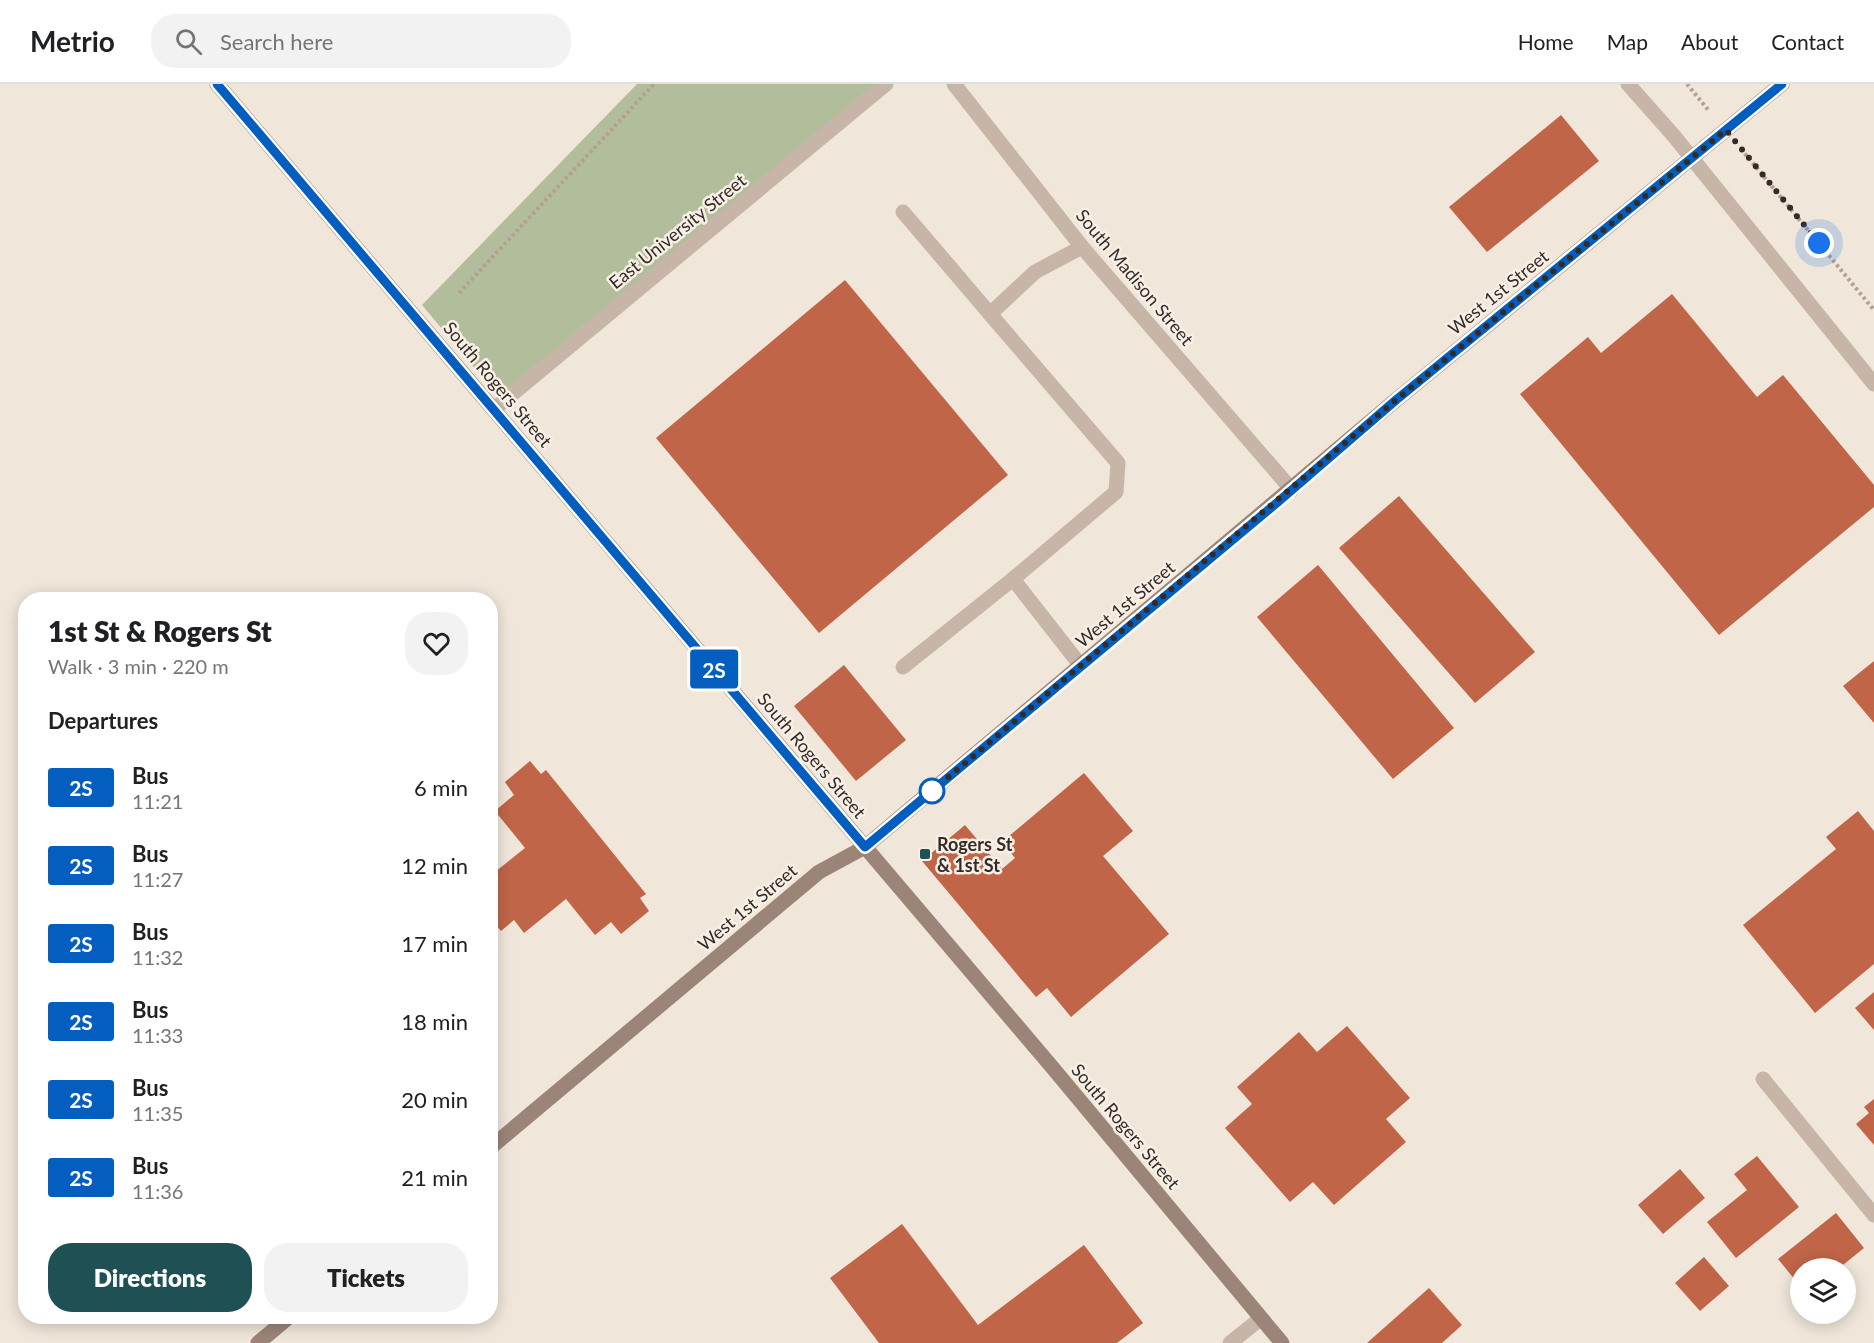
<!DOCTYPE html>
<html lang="en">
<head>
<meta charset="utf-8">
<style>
  :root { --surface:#fff; --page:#f2f2f2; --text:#202124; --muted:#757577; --line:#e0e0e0; --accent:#1f5053 }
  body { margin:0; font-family:Lato,sans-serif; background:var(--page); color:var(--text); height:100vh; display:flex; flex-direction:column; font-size:22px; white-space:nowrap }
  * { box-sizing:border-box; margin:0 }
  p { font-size:20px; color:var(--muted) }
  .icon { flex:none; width:33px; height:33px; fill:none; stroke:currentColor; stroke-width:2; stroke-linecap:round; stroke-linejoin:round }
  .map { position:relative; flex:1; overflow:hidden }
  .sheet { position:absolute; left:18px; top:508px; width:480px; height:732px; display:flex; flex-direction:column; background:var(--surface); border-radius:24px; box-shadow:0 3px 15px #0003 }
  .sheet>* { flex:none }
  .badge { padding:0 12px; border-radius:4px; font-size:21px; line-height:39px }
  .tools { position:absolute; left:1790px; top:1174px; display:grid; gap:12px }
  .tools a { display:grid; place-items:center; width:66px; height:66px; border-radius:50%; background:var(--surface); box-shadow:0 3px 15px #0003; font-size:30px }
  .you { position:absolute; width:30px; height:30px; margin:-15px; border:4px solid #fff; border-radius:50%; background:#1a73e8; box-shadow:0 0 0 9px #1a73e833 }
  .map>.badge { position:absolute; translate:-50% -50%; box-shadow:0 0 0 3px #fff }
  h2 { padding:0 30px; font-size:22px; line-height:54px }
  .round { display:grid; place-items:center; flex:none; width:63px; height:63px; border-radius:24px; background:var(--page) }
  .summary { display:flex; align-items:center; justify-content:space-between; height:102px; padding:0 30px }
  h1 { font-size:28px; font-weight:800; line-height:45px }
  .cta { display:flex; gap:12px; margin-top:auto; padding:12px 30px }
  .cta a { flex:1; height:69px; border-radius:24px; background:var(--accent); color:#fff; font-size:24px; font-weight:800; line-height:69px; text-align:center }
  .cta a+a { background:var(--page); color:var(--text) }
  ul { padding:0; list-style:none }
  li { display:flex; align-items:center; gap:18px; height:78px; padding:0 30px }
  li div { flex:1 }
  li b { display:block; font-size:22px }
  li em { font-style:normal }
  li .badge { min-width:66px; font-weight:700; text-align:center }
  header { display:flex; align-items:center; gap:36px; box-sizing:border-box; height:84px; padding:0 30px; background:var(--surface); border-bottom:2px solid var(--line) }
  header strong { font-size:28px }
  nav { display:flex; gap:33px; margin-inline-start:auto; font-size:21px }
  .search { width:420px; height:54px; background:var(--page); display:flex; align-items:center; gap:15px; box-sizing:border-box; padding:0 21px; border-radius:24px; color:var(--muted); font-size:22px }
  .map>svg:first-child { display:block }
  .green { fill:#b2be9b }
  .building { fill:#c06548 }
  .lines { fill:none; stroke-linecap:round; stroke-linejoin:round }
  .path { stroke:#b3a091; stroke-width:4; stroke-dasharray:3 3; stroke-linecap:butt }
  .lane { stroke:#c7b6a7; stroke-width:15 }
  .street { stroke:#c7b6a7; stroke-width:15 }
  .secondary { stroke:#9b8578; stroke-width:15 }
  .line-casing { stroke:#fff; stroke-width:14 }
  .line { stroke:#035ebf; stroke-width:9 }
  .walk { stroke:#342b27; stroke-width:6; stroke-dasharray:0 10.8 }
  .stop-dot { fill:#fff; stroke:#035ebf; stroke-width:3 }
  .poi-dot { fill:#1f5053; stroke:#f8f0e6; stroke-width:2 }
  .labels { text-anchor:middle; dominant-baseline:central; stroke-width:5; stroke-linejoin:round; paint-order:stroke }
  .street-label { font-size:18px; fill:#342b27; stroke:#f8f0e6 }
  .poi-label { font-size:18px; font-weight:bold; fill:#342b27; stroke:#f8f0e6; text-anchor:start }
</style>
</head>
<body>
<header>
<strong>Metrio</strong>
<div class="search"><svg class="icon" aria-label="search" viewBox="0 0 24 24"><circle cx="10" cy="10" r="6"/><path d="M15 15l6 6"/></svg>Search here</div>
<nav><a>Home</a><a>Map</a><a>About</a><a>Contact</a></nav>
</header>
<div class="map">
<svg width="1874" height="1259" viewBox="0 0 1874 1259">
  <rect width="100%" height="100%" fill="#f0e6da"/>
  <!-- green -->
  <path class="green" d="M637 0H887L503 318 422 221Z"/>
  <!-- building -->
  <g class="building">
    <path d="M1561 31 1599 77 1487 168 1449 123Z"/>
    <path d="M845 196 1008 391 819 549 656 354Z"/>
    <path d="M1672 210 1757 313 1783 291 1874 401V423L1719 551 1520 310 1588 253 1601 269Z"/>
    <path d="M1399 412 1535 568 1475 619 1339 464Z"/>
    <path d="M1318 481 1454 644 1393 695 1257 533Z"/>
    <path d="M1874 577V639L1843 602Z"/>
    <path d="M844 581 906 656 856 697 794 622Z"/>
    <path d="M530 677 541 690 546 686 646 810 640 814 649 827 621 850 611 838 595 851 566 815 524 849 514 836 501 847 490 834V792L525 764 495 727 514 711 505 698Z"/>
    <path d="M1084 689 1133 747 1103 772 1169 850 1071 933 1047 904 1036 913 922 777 965 741 1002 785 1015 774 1002 758Z"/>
    <path d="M1858 727 1874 747V880L1815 929 1743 841 1836 765 1826 753Z"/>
    <path d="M1874 908V946L1855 924Z"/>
    <path d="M1347 942 1410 1014 1386 1035 1406 1058 1334 1121 1313 1098 1290 1118 1225 1044 1252 1020 1237 1003 1299 948 1317 968Z"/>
    <path d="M1874 1015V1061L1856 1040 1869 1029 1864 1023Z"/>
    <path d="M1757 1072 1799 1123 1736 1174 1707 1138 1747 1106 1734 1090Z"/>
    <path d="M1680 1085 1705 1114 1663 1150 1638 1121Z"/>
    <path d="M1836 1129 1864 1164 1838 1185H1800V1202L1778 1175Z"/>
    <path d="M902 1140 978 1241 1084 1161 1143 1239 1117 1259H879L830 1194Z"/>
    <path d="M1704 1173 1729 1202 1700 1227 1675 1199Z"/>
    <path d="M1429 1204 1462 1241 1442 1259H1367Z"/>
  </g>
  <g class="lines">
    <!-- path -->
    <g class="path">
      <path d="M1687 0 1709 27"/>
      <path d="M1741 65 1874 226"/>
      <path d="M459 209 654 0"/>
    </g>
    <!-- lane -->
    <g class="lane">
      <path d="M903 128 990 230 1035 188 1082 163"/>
      <path d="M990 230 1118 379 1116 408 1013 495 1081 582"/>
      <path d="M903 583 1013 495"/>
    </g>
    <!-- street -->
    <g class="street">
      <path d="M954 0 1082 163 1292 406"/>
      <path d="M1628 0 1674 52 1874 300"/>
      <path d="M494 325 886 0"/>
      <path d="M1763 995 1874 1131"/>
      <path d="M1230 1259 1260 1235"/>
    </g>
    <!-- secondary -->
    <g class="secondary">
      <path d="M217 0 1052 983 1282 1259"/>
      <path d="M490 1064 819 788 865 763 1396 316 1782 0"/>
      <path d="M258 1259 289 1233"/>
    </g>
  </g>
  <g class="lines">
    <defs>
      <path id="line" d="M217 0 865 763 1279 417 1396 316 1782 0"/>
    </defs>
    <!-- line casing -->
    <use href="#line" class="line-casing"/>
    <!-- line -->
    <use href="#line" class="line"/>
    <!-- walk -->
    <path class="walk" d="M932 707 1396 316 1726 46 1819 159"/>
  </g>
  <!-- markers -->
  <circle class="stop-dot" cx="932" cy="707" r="12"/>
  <rect class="poi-dot" x="919" y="764" width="12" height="12" rx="3"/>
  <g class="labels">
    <!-- street labels -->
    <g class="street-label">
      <text transform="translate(677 147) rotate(-39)">East University Street</text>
      <text transform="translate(1135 193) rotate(50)">South Madison Street</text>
      <text transform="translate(1498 208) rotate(-39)">West 1st Street</text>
      <text transform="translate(498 300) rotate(50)">South Rogers Street</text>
      <text transform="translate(1125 520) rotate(-40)">West 1st Street</text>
      <text transform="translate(812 671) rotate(50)">South Rogers Street</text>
      <text transform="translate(747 823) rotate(-40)">West 1st Street</text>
      <text transform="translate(1126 1042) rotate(50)">South Rogers Street</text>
    </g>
    <!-- poi labels -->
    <g class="poi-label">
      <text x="937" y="760">Rogers St<tspan x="937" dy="21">&amp; 1st St</tspan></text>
    </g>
  </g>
</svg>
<div class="tools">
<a><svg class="icon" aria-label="layers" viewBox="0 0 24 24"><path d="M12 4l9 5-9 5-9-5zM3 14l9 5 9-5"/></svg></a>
</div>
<div class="you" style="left:1819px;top:159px"></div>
<b class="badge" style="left:714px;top:585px;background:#035ebf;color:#fff">2S</b>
<section class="sheet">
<div class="summary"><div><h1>1st St &amp; Rogers St</h1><p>Walk · 3 min · 220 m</p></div><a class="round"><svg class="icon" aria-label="heart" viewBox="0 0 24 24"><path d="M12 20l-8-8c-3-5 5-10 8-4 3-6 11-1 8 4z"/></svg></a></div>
<h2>Departures</h2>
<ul>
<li><span class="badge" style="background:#035ebf;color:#fff">2S</span><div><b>Bus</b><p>11:21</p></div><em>6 min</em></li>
<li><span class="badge" style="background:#035ebf;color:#fff">2S</span><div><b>Bus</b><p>11:27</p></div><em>12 min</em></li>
<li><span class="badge" style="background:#035ebf;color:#fff">2S</span><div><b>Bus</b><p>11:32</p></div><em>17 min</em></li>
<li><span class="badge" style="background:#035ebf;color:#fff">2S</span><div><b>Bus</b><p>11:33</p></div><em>18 min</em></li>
<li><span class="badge" style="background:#035ebf;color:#fff">2S</span><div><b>Bus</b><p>11:35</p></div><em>20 min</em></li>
<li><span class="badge" style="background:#035ebf;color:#fff">2S</span><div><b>Bus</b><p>11:36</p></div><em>21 min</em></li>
</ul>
<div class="cta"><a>Directions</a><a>Tickets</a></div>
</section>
</div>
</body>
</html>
